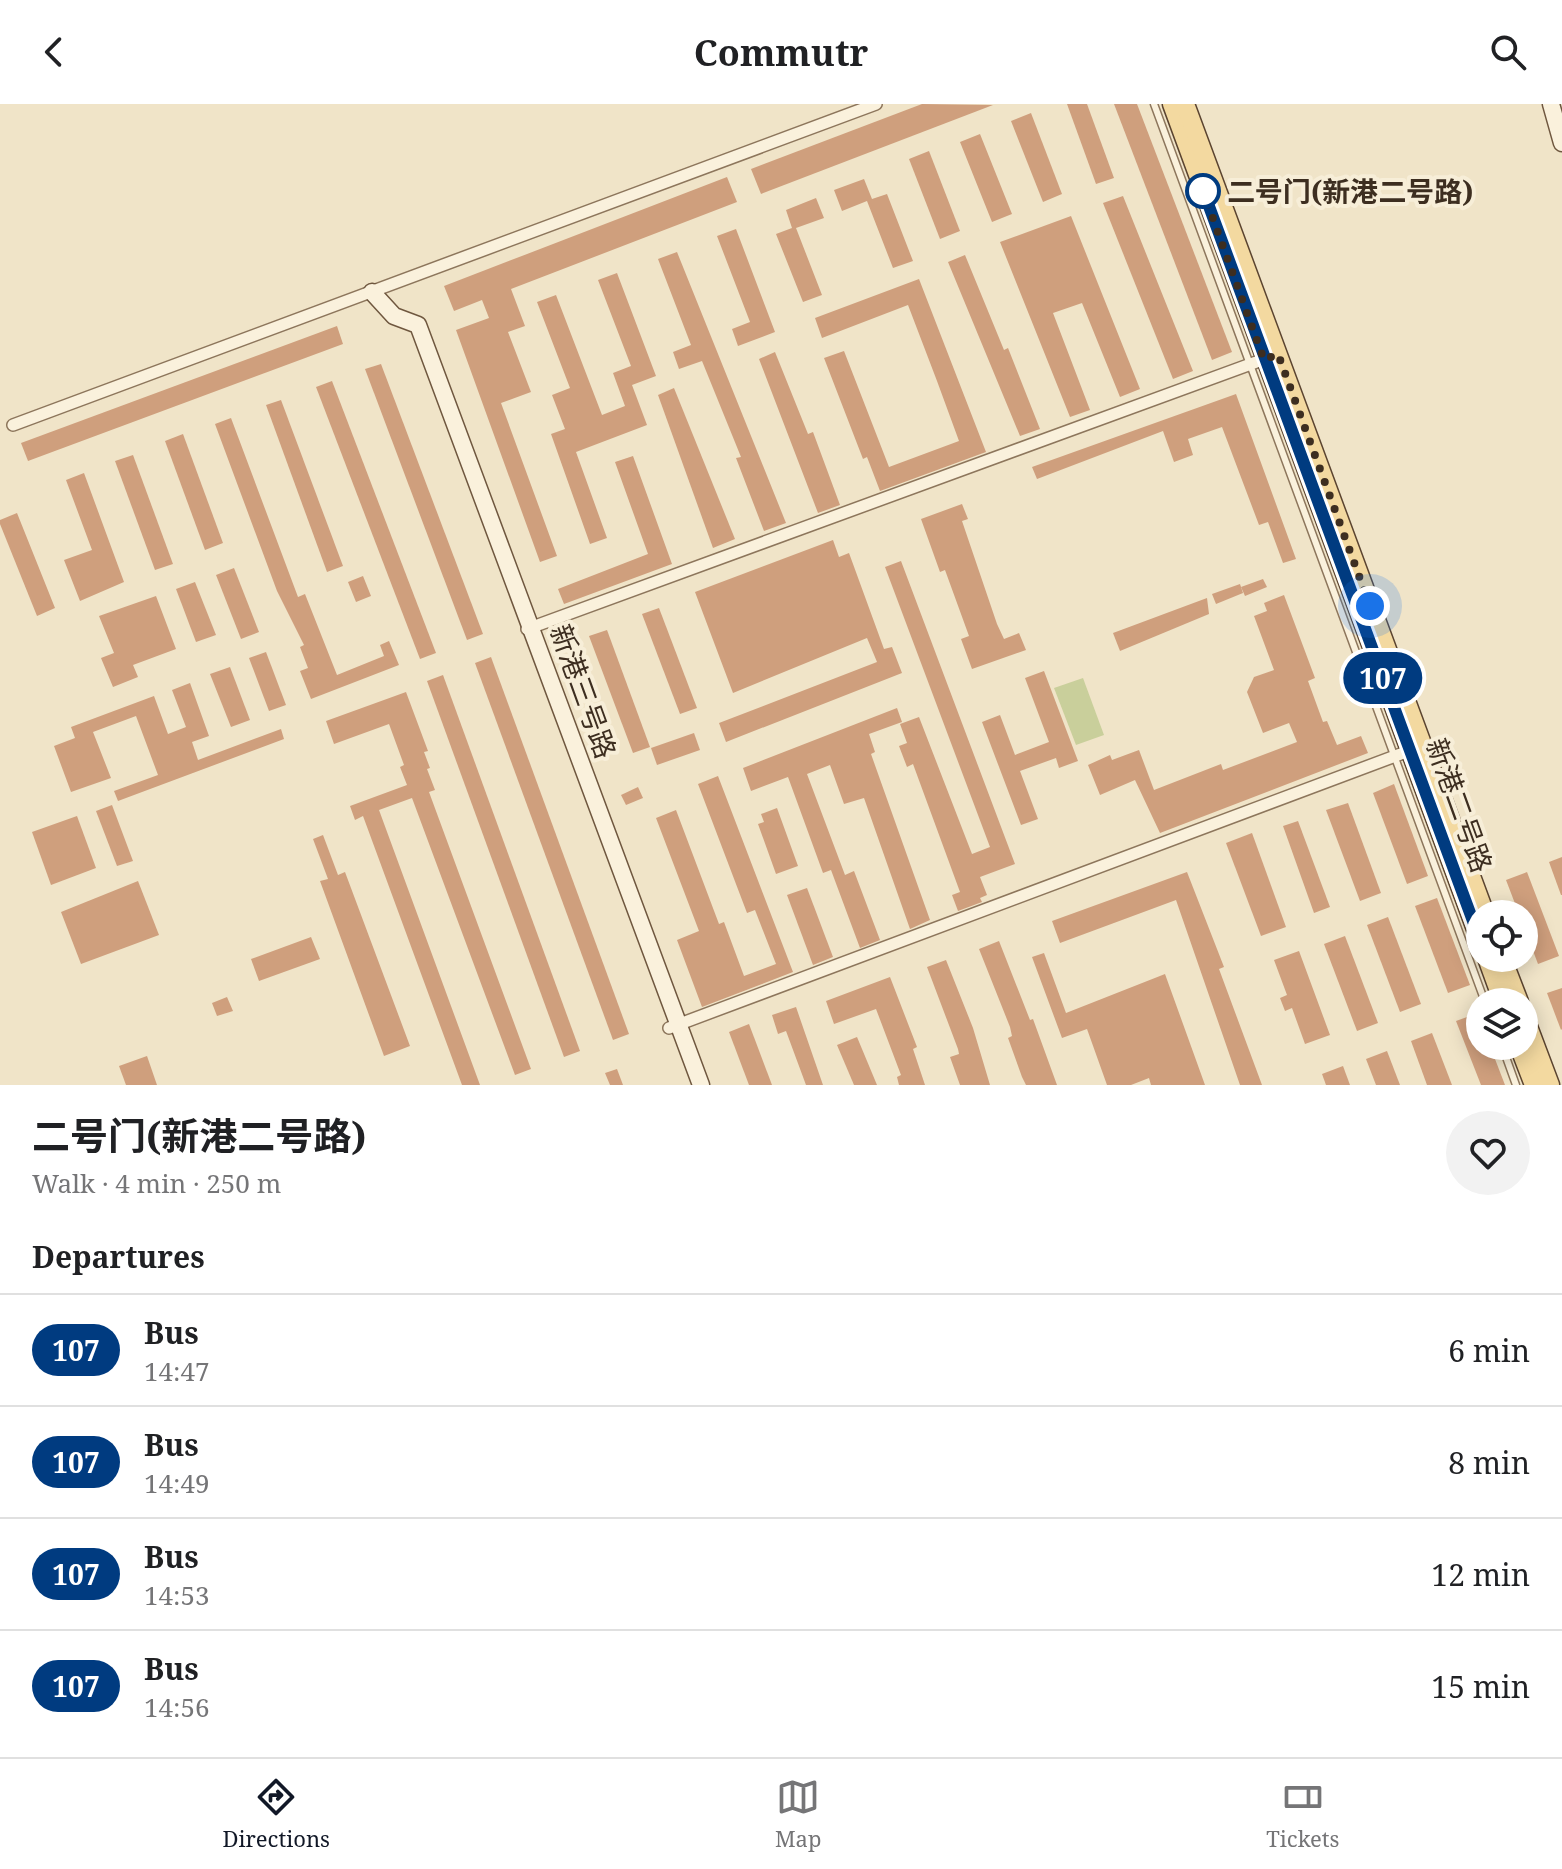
<!DOCTYPE html>
<html lang="en">
<head>
<meta charset="utf-8">
<style>
  :root { --surface:#fff; --page:#f2f2f2; --text:#202124; --muted:#757577; --line:#e0e0e0; --accent:#111827 }
  body { margin:0; font-family:"Noto Serif","Noto Sans SC",serif; background:var(--page); color:var(--text); height:100vh; display:flex; flex-direction:column; font-size:30px; white-space:nowrap }
  * { box-sizing:border-box; margin:0 }
  p { font-size:26px; color:var(--muted) }
  .icon { flex:none; width:44px; height:44px; fill:none; stroke:currentColor; stroke-width:2; stroke-linecap:round; stroke-linejoin:round }
  .map { position:relative; height:981px; overflow:hidden }
  .sheet { display:flex; flex-direction:column; background:var(--surface); flex:1 }
  .sheet>* { flex:none }
  .badge { padding:0 16px; border-radius:26px; font-size:28px; line-height:52px }
  .controls { position:absolute; left:1466px; top:796px; display:grid; gap:16px }
  .controls a { display:grid; place-items:center; width:72px; height:72px; border-radius:50%; background:var(--surface); box-shadow:0 4px 20px #0003; font-size:40px }
  .you { position:absolute; width:40px; height:40px; margin:-20px; border:6px solid #fff; border-radius:50%; background:#1a73e8; box-shadow:0 0 0 12px #1a73e833 }
  .map>.badge { position:absolute; translate:-50% -50%; box-shadow:0 0 0 4px #fff }
  h2 { padding:0 32px; font-size:30px; line-height:72px }
  .round { display:grid; place-items:center; flex:none; width:84px; height:84px; border-radius:42px; background:var(--page) }
  .headline { display:flex; align-items:center; justify-content:space-between; height:136px; padding:0 32px }
  h1 { font-size:38px; font-weight:700; line-height:60px }
  ul { padding:0; list-style:none }
  li { display:flex; align-items:center; gap:24px; height:112px; padding:0 32px; border-top:2px solid var(--line) }
  li div { flex:1 }
  li b { display:block; font-size:30px }
  li em { font-style:normal }
  li .badge { min-width:88px; font-weight:700; text-align:center }
  header { display:flex; justify-content:space-between; align-items:center; height:104px; padding:0 32px; background:var(--surface); font-size:36px; font-weight:700 }
  .tab-bar { display:flex; justify-content:space-around; align-items:center; height:112px; border-top:2px solid var(--line); background:var(--surface); font-size:22px; color:var(--muted) }
  .tab-bar a { display:grid; justify-items:center; gap:4px }
  .tab-bar .selected { color:var(--accent) }
  .map>svg:first-child { display:block }
  .green { fill:#c9cf9b }
  .building { fill:#cf9f7d }
  .lines { fill:none; stroke-linecap:round; stroke-linejoin:round }
  .lane-casing { stroke:#8d765c; stroke-width:9 }
  .street-casing { stroke:#8d765c; stroke-width:14 }
  .secondary-casing { stroke:#6f573f; stroke-width:19 }
  .primary-casing { stroke:#5b4430; stroke-width:21 }
  .lane { stroke:#faf1dc; stroke-width:6 }
  .street { stroke:#faf1dc; stroke-width:11 }
  .secondary { stroke:#faf1dc; stroke-width:16 }
  .primary { stroke:#f3d9a0; stroke-width:18 }
  .line-casing { stroke:#fff; stroke-width:18 }
  .line { stroke:#003b80; stroke-width:12 }
  .walk { stroke:#3d2e20; stroke-width:8; stroke-dasharray:0 14.4 }
  .stop-dot { fill:#fff; stroke:#003b80; stroke-width:4 }
  .labels { text-anchor:middle; dominant-baseline:central; stroke-width:8; stroke-linejoin:round; paint-order:stroke }
  .stop-label { font-size:28px; font-weight:bold; fill:#3d2e20; stroke:#f7eed8; text-anchor:start }
  .street-label { font-size:28px; fill:#3d2e20; stroke:#f7eed8 }
</style>
</head>
<body>
<header><svg class="icon" aria-label="back" viewBox="0 0 24 24"><path d="M15 5l-7 7 7 7"/></svg>Commutr<svg class="icon" aria-label="search" viewBox="0 0 24 24"><circle cx="10" cy="10" r="6"/><path d="M15 15l6 6"/></svg></header>
<div class="map">
<svg width="1562" height="981" viewBox="0 0 1562 981">
  <rect width="100%" height="100%" fill="#f0e4c8"/>
  <!-- green -->
  <path class="green" d="M1083 574 1104 631 1076 641 1054 584Z"/>
  <!-- building -->
  <g class="building">
    <path d="M922 0 993 1 761 90 751 65Z"/>
    <path d="M1067 0H1087L1114 74 1096 80Z"/>
    <path d="M1114 0H1137L1232 248 1212 256Z"/>
    <path d="M1031 9 1062 90 1043 98 1011 17Z"/>
    <path d="M980 30 1012 110 992 118 960 38Z"/>
    <path d="M929 47 960 127 940 135 909 55Z"/>
    <path d="M727 73 737 98 511 185 525 222 508 228 531 288 501 299 557 452 540 458 456 226 489 214 482 196 454 207 444 182Z"/>
    <path d="M864 75 872 95 887 90 913 157 893 164 867 97 842 107 834 86Z"/>
    <path d="M1123 92 1193 267 1173 275 1103 99Z"/>
    <path d="M816 94 824 114 796 124 822 191 803 198 776 130 792 124 786 106Z"/>
    <path d="M1071 112 1140 285 1120 293 1082 199 1053 209 1090 306 1070 313 1000 138Z"/>
    <path d="M736 125 775 228 738 242 732 225 750 218 717 132Z"/>
    <path d="M677 148 786 419 764 427 736 354 741 353 702 257 679 265 673 248 691 241 658 155Z"/>
    <path d="M965 151 1004 246 1008 244 1040 325 1020 332 948 158Z"/>
    <path d="M617 169 656 272 632 281 647 321 576 348 607 434 590 440 551 330 565 325 552 291 570 284 537 198 556 191 602 311 625 302 613 269 631 262 598 176Z"/>
    <path d="M919 175 986 348 880 387 867 353 863 355 824 254 844 247 889 363 959 337 937 277 908 201 822 234 815 214Z"/>
    <path d="M337 222 343 240 28 357 21 339Z"/>
    <path d="M775 248 808 330 813 328 840 401 818 409 759 255Z"/>
    <path d="M381 260 483 530 467 536 365 265Z"/>
    <path d="M332 277 436 549 420 555 316 283Z"/>
    <path d="M674 284 735 435 713 444 658 291Z"/>
    <path d="M1236 290 1296 455 1283 459 1268 418 1259 421 1222 323 1188 335 1193 351 1174 358 1163 327 1037 375 1032 363Z"/>
    <path d="M281 296 343 462 327 468 266 301Z"/>
    <path d="M231 314 298 493 305 490 337 571 384 552 380 541 389 537 399 561 311 595 300 567 308 564 300 543 304 541 277 487 215 320Z"/>
    <path d="M183 330 223 439 205 446 165 337Z"/>
    <path d="M133 351 173 460 155 466 115 357Z"/>
    <path d="M633 352 672 460 564 500 558 485 648 450 615 358Z"/>
    <path d="M84 369 124 478 80 497 64 456 92 446 66 376Z"/>
    <path d="M962 400 968 415 962 417 997 520 1004 535 1019 529 1026 546 972 565 961 535 969 532 945 466 940 468 921 415Z"/>
    <path d="M17 409 55 504 37 512 0 420V416Z"/>
    <path d="M833 436 839 453 849 449 884 545 892 543 902 569 726 638 719 619 877 558 867 534 733 589 695 488Z"/>
    <path d="M901 457 1015 760 980 773 987 791 980 794 982 798 958 807 952 791 960 788 913 660 907 663 899 642 907 639 900 620 919 613 972 750 990 743 885 463Z"/>
    <path d="M234 464 259 528 241 535 216 471Z"/>
    <path d="M363 472 371 492 356 498 348 478Z"/>
    <path d="M1263 475 1267 483 1245 492 1241 483Z"/>
    <path d="M195 478 216 531 196 538 176 485Z"/>
    <path d="M1240 480 1243 489 1216 500 1212 490Z"/>
    <path d="M1284 491 1315 574 1308 577 1323 618 1327 617 1337 641 1361 632 1368 649 1160 729 1135 676 1100 691 1088 661 1110 651 1112 656 1139 646 1154 686 1221 660 1223 666 1297 638 1289 619 1263 629 1247 588 1254 573 1274 566 1254 512 1267 507 1264 499Z"/>
    <path d="M156 492 176 545 133 561 138 573 113 583 101 554 114 549 99 512Z"/>
    <path d="M1207 494 1209 510 1120 547 1113 529Z"/>
    <path d="M659 504 697 604 680 610 642 510Z"/>
    <path d="M607 526 650 643 633 649 589 532Z"/>
    <path d="M266 548 286 601 269 607 249 554Z"/>
    <path d="M491 553 629 930 613 936 475 559Z"/>
    <path d="M230 563 250 616 231 623 210 570Z"/>
    <path d="M1044 567 1078 657 1059 664 1056 654 1020 667 1038 715 1021 721 982 618 1000 611 1015 651 1049 638 1025 574Z"/>
    <path d="M443 571 580 947 564 953 427 577Z"/>
    <path d="M190 579 209 632 192 638 198 656 281 625 284 635 118 697 114 687 158 671 136 612 93 628 111 674 71 688 54 642 75 634 71 623 154 592 168 630 186 623 172 586Z"/>
    <path d="M406 588 428 647 424 648 430 664 427 665 435 686 429 688 531 965 515 971 412 694 379 706 480 981H462L363 712 355 716 350 702 407 681 400 663 404 661 389 620 334 640 326 617Z"/>
    <path d="M897 604 902 618 869 630 875 648 871 650 930 816 910 825 864 694 844 700 830 661 807 670 845 771 854 767 880 836 860 844 831 766 823 769 788 673 751 687 743 664Z"/>
    <path d="M694 629 700 646 657 661 651 644Z"/>
    <path d="M718 672 793 868 702 903 677 836 699 827 656 714 676 706 719 820 724 818 744 872 776 860 755 806 747 809 698 680Z"/>
    <path d="M1394 680 1428 772 1407 780 1373 689Z"/>
    <path d="M638 683 643 694 626 701 621 691Z"/>
    <path d="M1348 699 1381 789 1360 797 1326 706Z"/>
    <path d="M112 701 133 757 117 762 96 707Z"/>
    <path d="M777 704 798 762 776 770 758 720 764 718 761 710Z"/>
    <path d="M77 712 96 764 51 781 32 728Z"/>
    <path d="M1298 717 1330 803 1314 809 1283 722Z"/>
    <path d="M1252 729 1286 823 1261 832 1226 739Z"/>
    <path d="M323 731 338 771 345 768 410 942 384 952 320 777 328 775 313 735Z"/>
    <path d="M1562 753V791H1561L1549 758Z"/>
    <path d="M1187 768 1224 863 1219 865 1262 981H1240L1176 796 1060 839 1052 817Z"/>
    <path d="M1527 768 1559 852 1538 860 1524 823V810H1519L1506 776Z"/>
    <path d="M138 777 159 831 81 860 61 808Z"/>
    <path d="M807 784 833 853 813 861 787 791Z"/>
    <path d="M1437 794 1470 881 1448 889 1415 802Z"/>
    <path d="M1388 813 1421 900 1400 908 1367 821Z"/>
    <path d="M1345 832 1378 919 1357 927 1324 840Z"/>
    <path d="M311 833 320 855 259 877 251 855Z"/>
    <path d="M999 837 1030 916 1033 915 1057 981H1026L1022 973 1008 934 1012 932 1010 923 979 845Z"/>
    <path d="M1299 847 1330 931 1305 940 1292 904 1285 907 1280 894 1287 891 1274 856Z"/>
    <path d="M1044 849 1066 909 1165 870 1205 981H1151L1149 974 1131 981H1107L1087 925 1062 934 1032 853Z"/>
    <path d="M946 856 973 924 990 981H960L950 953 959 950 958 945 927 863Z"/>
    <path d="M890 873 917 943 913 945 925 981H899L897 973 901 971 876 905 834 920 826 897Z"/>
    <path d="M1562 884V925L1561 926 1547 889Z"/>
    <path d="M227 893 233 907 217 912 212 899Z"/>
    <path d="M796 903 823 981H806L786 927 778 930 772 911Z"/>
    <path d="M1478 909 1480 942H1490L1505 981H1481L1456 917Z"/>
    <path d="M749 920 772 981H749L729 928Z"/>
    <path d="M1432 929 1452 981H1427L1411 937Z"/>
    <path d="M857 933 877 981H854L837 941Z"/>
    <path d="M1387 947 1400 981H1376L1366 955Z"/>
    <path d="M147 952 157 981H126L119 962Z"/>
    <path d="M1343 962 1350 981H1326L1322 970Z"/>
    <path d="M617 965 623 981H610L605 969Z"/>
  </g>
  <g class="lines">
    <defs>
      <g id="lane">
        <path d="M1154 0 1485 898"/>
        <path d="M1502 942 1516 981"/>
      </g>
      <g id="street">
        <path d="M13 321 876 0"/>
        <path d="M527 525 1270 253"/>
        <path d="M669 924 1414 645"/>
      </g>
      <g id="secondary">
        <path d="M1551 0 1562 39"/>
        <path d="M372 188 394 212 418 221 701 981"/>
      </g>
      <g id="primary">
        <path d="M1172 0 1480 836"/>
        <path d="M1185 0 1485 810"/>
        <path d="M1487 854 1503 898"/>
        <path d="M1502 854 1519 898"/>
        <path d="M1524 912 1550 981"/>
        <path d="M1519 942 1534 981"/>
      </g>
    </defs>
    <!-- lane casing -->
    <use href="#lane" class="lane-casing"/>
    <!-- street casing -->
    <use href="#street" class="street-casing"/>
    <!-- secondary casing -->
    <use href="#secondary" class="secondary-casing"/>
    <!-- primary casing -->
    <use href="#primary" class="primary-casing"/>
    <!-- lane -->
    <use href="#lane" class="lane"/>
    <!-- street -->
    <use href="#street" class="street"/>
    <!-- secondary -->
    <use href="#secondary" class="secondary"/>
    <!-- primary -->
    <use href="#primary" class="primary"/>
  </g>
  <g class="lines">
    <defs>
      <path id="line" d="M1203 86 1480 836"/>
    </defs>
    <!-- line casing -->
    <use href="#line" class="line-casing"/>
    <!-- line -->
    <use href="#line" class="line"/>
    <!-- walk -->
    <path class="walk" d="M1203 87 1264 256 1278 250 1370 502"/>
  </g>
  <!-- markers -->
  <circle class="stop-dot" cx="1203" cy="87" r="16"/>
  <g class="labels">
    <!-- stop labels -->
    <g class="stop-label">
      <text x="1227" y="87">二号门(新港二号路)</text>
    </g>
    <!-- street labels -->
    <g class="street-label">
      <text transform="translate(584 587) rotate(70)">新港三号路</text>
      <text transform="translate(1460 701) rotate(70)">新港二号路</text>
    </g>
  </g>
</svg>
<div class="controls">
<a><svg class="icon" aria-label="locate" viewBox="0 0 24 24"><circle cx="12" cy="12" r="6"/><path d="M12 2v4M12 18v4M2 12h4M18 12h4"/></svg></a>
<a><svg class="icon" aria-label="layers" viewBox="0 0 24 24"><path d="M12 4l9 5-9 5-9-5zM3 14l9 5 9-5"/></svg></a>
</div>
<div class="you" style="left:1370px;top:502px"></div>
<b class="badge" style="left:1383px;top:574px;background:#003b80;color:#fff">107</b>
</div>
<section class="sheet">
<div class="headline"><div><h1>二号门(新港二号路)</h1><p>Walk · 4 min · 250 m</p></div><a class="round"><svg class="icon" aria-label="heart" viewBox="0 0 24 24"><path d="M12 20l-8-8c-3-5 5-10 8-4 3-6 11-1 8 4z"/></svg></a></div>
<h2>Departures</h2>
<ul>
<li><span class="badge" style="background:#003b80;color:#fff">107</span><div><b>Bus</b><p>14:47</p></div><em>6 min</em></li>
<li><span class="badge" style="background:#003b80;color:#fff">107</span><div><b>Bus</b><p>14:49</p></div><em>8 min</em></li>
<li><span class="badge" style="background:#003b80;color:#fff">107</span><div><b>Bus</b><p>14:53</p></div><em>12 min</em></li>
<li><span class="badge" style="background:#003b80;color:#fff">107</span><div><b>Bus</b><p>14:56</p></div><em>15 min</em></li>
</ul>
</section>
<nav class="tab-bar">
<a class="selected"><svg class="icon" aria-label="directions" viewBox="0 0 24 24"><path d="M12 3l9 9-9 9-9-9zM9 14v-3h6M13 9l2 2-2 2"/></svg>Directions</a>
<a><svg class="icon" aria-label="map" viewBox="0 0 24 24"><path d="M3 6l6-2 6 2 6-2v14l-6 2-6-2-6 2zM9 4v14M15 6v14"/></svg>Map</a>
<a><svg class="icon" aria-label="tickets" viewBox="0 0 24 24"><path d="M3 7h18v10H3zM15 7v10"/></svg>Tickets</a>
</nav>
</body>
</html>
